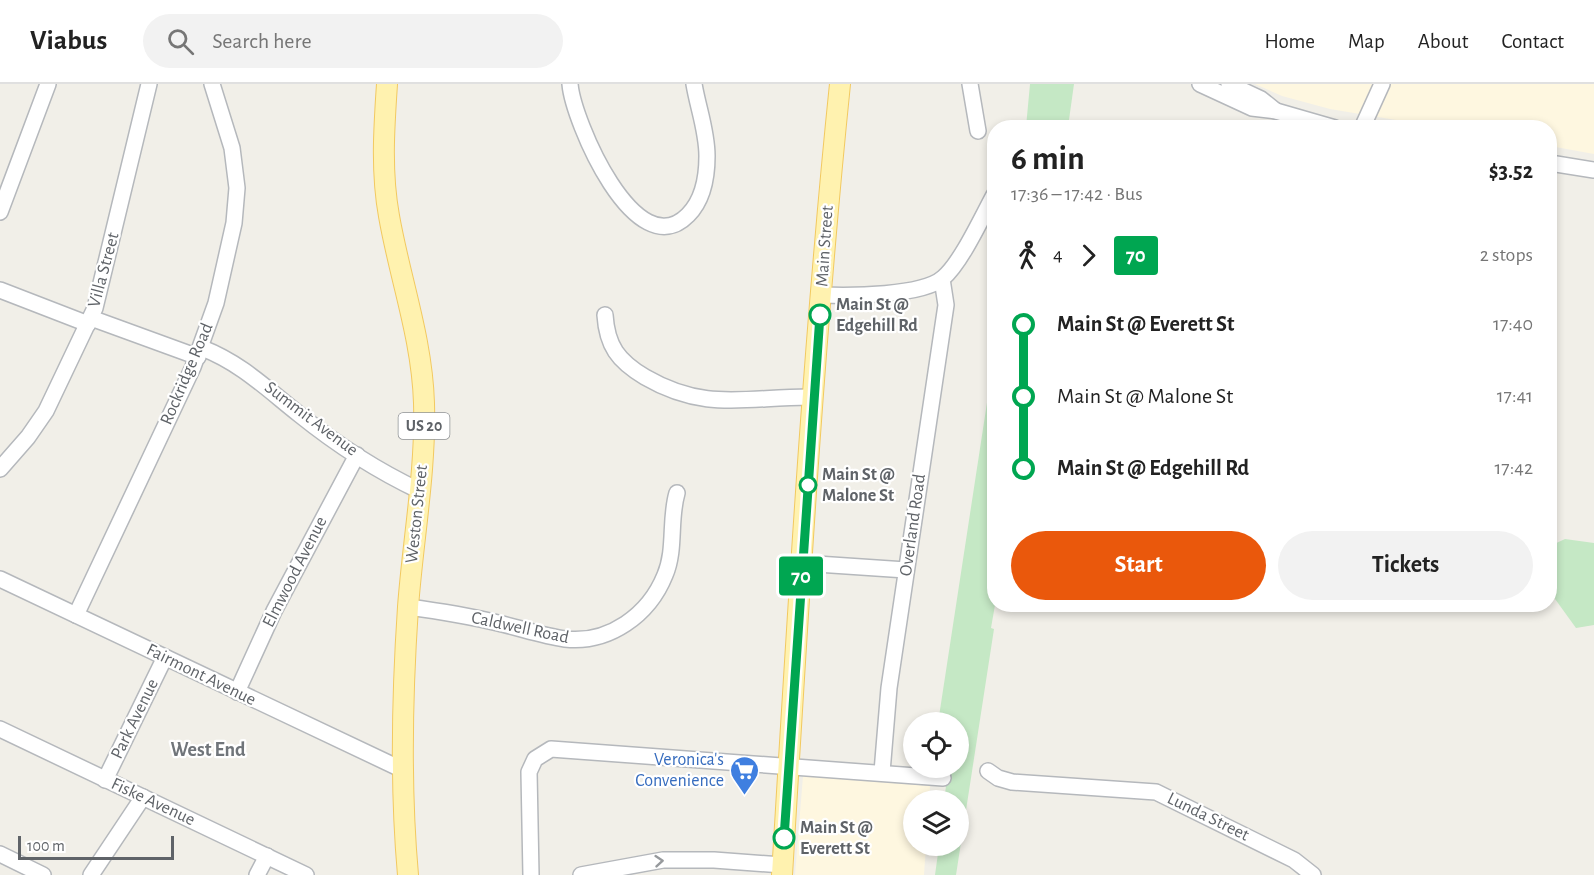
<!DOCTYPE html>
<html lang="en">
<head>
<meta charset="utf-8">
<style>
  :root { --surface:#fff; --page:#f2f2f2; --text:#222; --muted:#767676; --line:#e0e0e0; --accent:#ea580c }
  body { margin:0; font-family:"Alegreya Sans",sans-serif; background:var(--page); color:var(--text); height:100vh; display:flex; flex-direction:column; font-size:22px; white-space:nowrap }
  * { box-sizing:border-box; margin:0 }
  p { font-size:20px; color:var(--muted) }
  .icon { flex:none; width:33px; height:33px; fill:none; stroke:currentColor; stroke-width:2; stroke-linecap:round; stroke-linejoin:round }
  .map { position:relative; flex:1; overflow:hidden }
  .details { position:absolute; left:987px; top:36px; width:570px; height:492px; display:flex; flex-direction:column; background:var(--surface); border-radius:24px; box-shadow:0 3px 9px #0003 }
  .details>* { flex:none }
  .badge { padding:0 12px; border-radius:4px; font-size:21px; line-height:39px }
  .fabs { position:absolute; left:903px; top:628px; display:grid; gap:12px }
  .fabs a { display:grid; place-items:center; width:66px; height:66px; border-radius:50%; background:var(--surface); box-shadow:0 3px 9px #0003; font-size:30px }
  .scale { position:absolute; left:18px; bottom:15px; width:156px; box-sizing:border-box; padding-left:6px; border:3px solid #5f6368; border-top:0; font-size:16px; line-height:21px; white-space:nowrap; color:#5f6368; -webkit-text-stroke:4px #fff; paint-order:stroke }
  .map>.badge { position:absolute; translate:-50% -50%; box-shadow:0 0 0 3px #fff }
  .legs { display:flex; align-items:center; gap:9px; height:66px; padding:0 24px; font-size:20px }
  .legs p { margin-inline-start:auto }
  .head { display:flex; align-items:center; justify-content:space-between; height:102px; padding:0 24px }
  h1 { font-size:33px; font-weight:700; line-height:45px }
  .action { display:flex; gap:12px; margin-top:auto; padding:12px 24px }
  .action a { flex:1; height:69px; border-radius:36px; background:var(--accent); color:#fff; font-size:24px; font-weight:700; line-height:69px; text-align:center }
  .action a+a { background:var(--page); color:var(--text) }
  ul { padding:0 24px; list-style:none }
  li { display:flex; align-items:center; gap:21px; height:72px; font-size:22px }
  li i { display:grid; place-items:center; width:9px; height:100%; margin:0 8px; background:currentColor }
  li i::after { content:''; width:15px; height:15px; margin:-8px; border:4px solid; border-radius:50%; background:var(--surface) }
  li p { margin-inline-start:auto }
  li:first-child i { background:linear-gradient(#0000 50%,currentColor 0) }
  li:last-child i { background:linear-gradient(currentColor 50%,#0000 0) }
  header { display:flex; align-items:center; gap:36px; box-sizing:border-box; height:84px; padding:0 30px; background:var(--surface); border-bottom:2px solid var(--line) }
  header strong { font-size:28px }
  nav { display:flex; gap:33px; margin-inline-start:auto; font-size:21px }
  .search { width:420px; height:54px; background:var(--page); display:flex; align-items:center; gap:15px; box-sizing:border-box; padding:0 21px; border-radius:33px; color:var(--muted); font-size:22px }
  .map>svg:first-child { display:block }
  .commercial { fill:#fef7e0 }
  .green { fill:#c5e8c5 }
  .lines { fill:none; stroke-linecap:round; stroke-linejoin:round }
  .minor-casing { stroke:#b5b8bc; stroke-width:18 }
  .major-casing { stroke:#f2c960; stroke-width:22 }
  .minor { stroke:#fff; stroke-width:15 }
  .major { stroke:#fff2af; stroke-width:20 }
  .oneway { stroke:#979a9d }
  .line-1-casing { stroke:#fff; stroke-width:14 }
  .line-1 { stroke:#00a651; stroke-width:9 }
  .stop-1-dot { fill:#fff; stroke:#00a651; stroke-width:3 }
  .labels { text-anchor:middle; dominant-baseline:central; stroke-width:4.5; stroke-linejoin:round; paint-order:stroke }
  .shield { fill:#fff; stroke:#8f9295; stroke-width:1.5 }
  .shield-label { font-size:16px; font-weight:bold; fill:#5f6368 }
  .street-label { font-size:18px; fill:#5f6368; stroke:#fff }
  .stop-label { font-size:18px; font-weight:bold; fill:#5f6368; stroke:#fff; text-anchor:start }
  .shop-label { font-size:18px; fill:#366cbe; stroke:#fff; text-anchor:end }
  .neighbourhood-label { font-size:20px; font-weight:bold; fill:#70757a; stroke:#fff }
</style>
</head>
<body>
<header>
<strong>Viabus</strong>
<div class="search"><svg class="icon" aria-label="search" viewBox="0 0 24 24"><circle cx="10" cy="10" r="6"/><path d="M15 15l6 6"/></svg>Search here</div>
<nav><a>Home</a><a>Map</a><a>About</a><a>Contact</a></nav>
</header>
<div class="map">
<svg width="1594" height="791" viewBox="0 0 1594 791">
  <rect width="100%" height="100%" fill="#f1efe8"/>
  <!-- commercial -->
  <g class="commercial">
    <path d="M1255 0H1594V70L1550 62V44L1438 43 1330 25 1282 12Z"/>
    <path d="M803 692 930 702 929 717H914V762H926L924 791H795Z"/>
  </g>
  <!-- green -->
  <g class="green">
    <path d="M1030 0H1074L1068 43H1026Z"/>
    <path d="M994 273 995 521 991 544 994 545 956 791H935L939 762H958V717H944L948 687 934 684H958V639H938Z"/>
    <path d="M1565 455 1594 459V541L1576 544 1550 508V462Z"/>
  </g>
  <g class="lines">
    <defs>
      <g id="minor">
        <path d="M570 0C573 37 636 184 688 131 703 116 707 92 707 72 707 47 698 24 694 0"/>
        <path d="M970 0 978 47"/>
        <path d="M1200 0 1252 24 1276 27 1335 44"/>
        <path d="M1229 0 1261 15 1276 27"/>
        <path d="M1362 44 1382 0"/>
        <path d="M1550 79 1594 86"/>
        <path d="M0 128 48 0"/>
        <path d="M0 206 88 240"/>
        <path d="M822 211C850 212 922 212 943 194 961 179 982 133 994 111"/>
        <path d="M605 231C607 262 618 277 645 293 707 329 748 312 814 313"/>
        <path d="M91 234 198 273"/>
        <path d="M202 264C241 279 267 305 300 331 336 360 378 387 420 407"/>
        <path d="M0 385 28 353 46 327 95 224 149 0"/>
        <path d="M802 479 906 486"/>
        <path d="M0 495 403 686"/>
        <path d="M408 523C438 527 469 532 498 539 520 544 543 552 565 555 609 560 649 531 665 491 676 465 669 436 677 409"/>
        <path d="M76 531 193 283 216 219 234 139 237 104 232 64 212 0"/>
        <path d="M237 608 274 527 357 371"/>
        <path d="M0 645 306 791"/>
        <path d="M988 687 998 694 1012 698 1156 708 1294 776 1313 791"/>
        <path d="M882 688 889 604 946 221 942 195"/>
        <path d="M105 696 165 573"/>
        <path d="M0 770 43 791"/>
        <path d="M91 791 143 713"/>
        <path d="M257 791 267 772"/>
        <path d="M531 791 529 688 535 675 551 665 943 694"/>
        <path d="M581 791 663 776H714L782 781"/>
      </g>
      <g id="major">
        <path d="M387 0C384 44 381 88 389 132 400 195 422 254 424 319 426 387 413 455 408 523 402 612 400 702 408 791"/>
        <path d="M782 791C798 527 813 263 840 0"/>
      </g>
    </defs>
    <!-- minor casing -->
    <use href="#minor" class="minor-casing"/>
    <!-- major casing -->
    <use href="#major" class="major-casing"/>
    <!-- minor -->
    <use href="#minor" class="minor"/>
    <!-- major -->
    <use href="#major" class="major"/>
  </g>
  <!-- one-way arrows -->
  <defs><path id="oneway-chevron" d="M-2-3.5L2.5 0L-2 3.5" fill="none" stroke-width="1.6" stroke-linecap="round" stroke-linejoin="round" transform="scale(1.5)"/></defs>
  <use class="oneway" href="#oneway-chevron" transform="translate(659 777) rotate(-5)"/>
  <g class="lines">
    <defs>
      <path id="line-1" d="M784 754 820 231"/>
    </defs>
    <!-- line-1 casing -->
    <use href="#line-1" class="line-1-casing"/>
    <!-- line-1 -->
    <use href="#line-1" class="line-1"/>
  </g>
  <!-- icons -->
  <defs>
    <symbol id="supermarket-pin" viewBox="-11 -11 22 30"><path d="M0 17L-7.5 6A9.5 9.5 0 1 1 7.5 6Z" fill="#3f7fe0" stroke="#fff"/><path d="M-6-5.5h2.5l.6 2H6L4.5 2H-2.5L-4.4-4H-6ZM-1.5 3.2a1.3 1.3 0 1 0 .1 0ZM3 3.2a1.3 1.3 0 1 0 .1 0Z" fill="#fff"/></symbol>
  </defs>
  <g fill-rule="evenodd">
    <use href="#supermarket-pin" x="728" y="670" width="33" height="45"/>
  </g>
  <!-- markers -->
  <g class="stop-1-dot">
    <circle cx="820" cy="231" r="10"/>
    <circle cx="808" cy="401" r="8"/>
    <circle cx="784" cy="754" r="10"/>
  </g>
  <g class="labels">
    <!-- shield labels -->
    <rect class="shield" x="398.5" y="329" width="51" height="26" rx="4.5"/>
    <g class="shield-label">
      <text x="424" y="342">US 20</text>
    </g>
    <!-- street labels -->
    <g class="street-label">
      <text transform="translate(825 162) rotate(-86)">Main Street</text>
      <text transform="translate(104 186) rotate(-75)">Villa Street</text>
      <text transform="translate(187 290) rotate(-67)">Rockridge Road</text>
      <text transform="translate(311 335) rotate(37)">Summit Avenue</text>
      <text transform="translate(417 430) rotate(-84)">Weston Street</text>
      <text transform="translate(913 441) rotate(-82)">Overland Road</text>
      <text transform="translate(295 488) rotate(-63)">Elmwood Avenue</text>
      <text transform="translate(520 544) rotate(12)">Caldwell Road</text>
      <text transform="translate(201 591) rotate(26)">Fairmont Avenue</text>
      <text transform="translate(135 635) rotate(-64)">Park Avenue</text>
      <text transform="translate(153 718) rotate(25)">Fiske Avenue</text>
      <text transform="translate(1208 733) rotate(26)">Lunda Street</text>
    </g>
    <!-- stop labels -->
    <g class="stop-label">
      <text x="836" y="221">Main St @<tspan x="836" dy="21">Edgehill Rd</tspan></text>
      <text x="822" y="391">Main St @<tspan x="822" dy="21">Malone St</tspan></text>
      <text x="800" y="744">Main St @<tspan x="800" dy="21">Everett St</tspan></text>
    </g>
    <!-- shop labels -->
    <g class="shop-label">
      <text x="724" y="676">Veronica's<tspan x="724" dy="21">Convenience</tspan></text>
    </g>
    <!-- neighbourhood labels -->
    <g class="neighbourhood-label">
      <text x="208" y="666">West End</text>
    </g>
  </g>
</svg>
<div class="fabs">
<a><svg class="icon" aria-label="locate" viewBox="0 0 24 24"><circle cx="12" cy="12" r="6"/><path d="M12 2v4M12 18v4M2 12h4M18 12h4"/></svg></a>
<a><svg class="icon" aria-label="layers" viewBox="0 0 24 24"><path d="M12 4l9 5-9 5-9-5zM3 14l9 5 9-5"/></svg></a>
</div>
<div class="scale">100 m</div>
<b class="badge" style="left:801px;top:492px;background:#00a651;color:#fff">70</b>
<section class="details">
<div class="head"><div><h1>6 min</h1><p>17:36 – 17:42 · Bus</p></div><b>$3.52</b></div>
<div class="legs"><svg class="icon" aria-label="walk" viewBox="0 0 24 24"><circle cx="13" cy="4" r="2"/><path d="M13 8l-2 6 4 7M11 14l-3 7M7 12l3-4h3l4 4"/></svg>4<svg class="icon" aria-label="forward" viewBox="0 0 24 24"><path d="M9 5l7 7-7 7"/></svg><b class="badge" style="background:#00a651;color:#fff">70</b><p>2 stops</p></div>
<ul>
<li><i style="color:#00a651"></i><b>Main St @ Everett St</b><p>17:40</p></li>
<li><i style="color:#00a651"></i><span>Main St @ Malone St</span><p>17:41</p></li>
<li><i style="color:#00a651"></i><b>Main St @ Edgehill Rd</b><p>17:42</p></li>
</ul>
<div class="action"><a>Start</a><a>Tickets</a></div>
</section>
</div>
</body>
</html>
